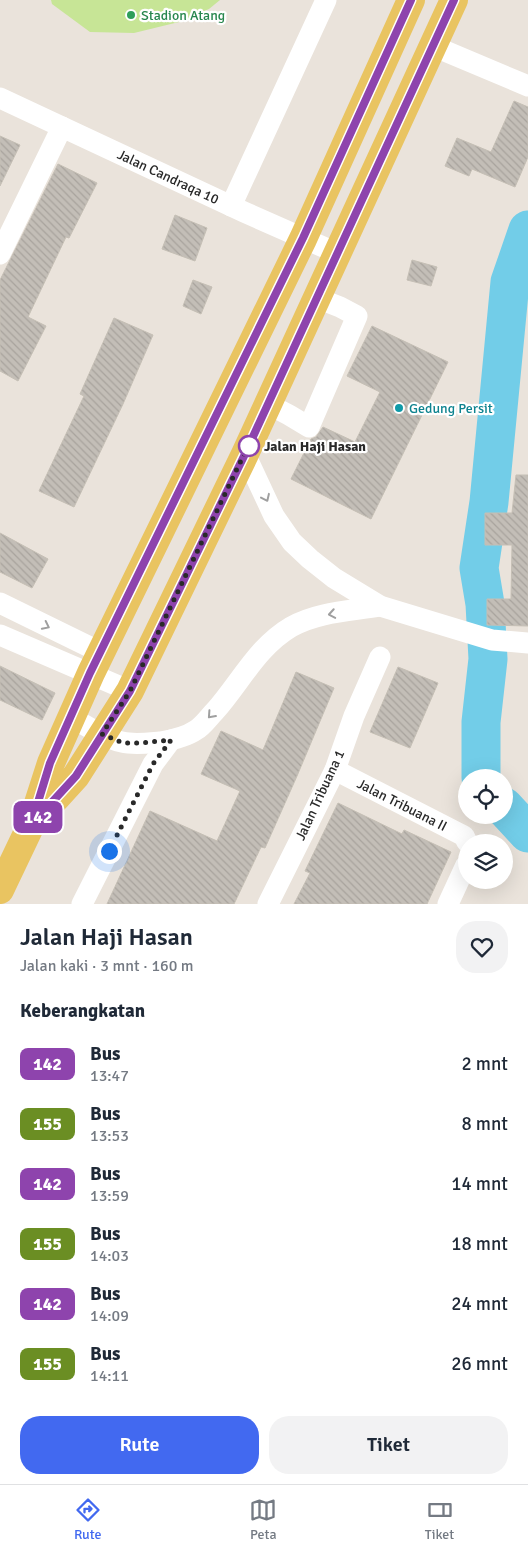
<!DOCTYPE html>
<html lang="id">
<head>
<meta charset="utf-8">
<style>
  :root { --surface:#fff; --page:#f2f2f3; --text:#1f2937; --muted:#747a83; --line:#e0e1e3; --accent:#4269f0 }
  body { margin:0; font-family:Signika,sans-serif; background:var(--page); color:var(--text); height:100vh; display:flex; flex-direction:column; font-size:19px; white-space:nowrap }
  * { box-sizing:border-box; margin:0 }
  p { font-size:16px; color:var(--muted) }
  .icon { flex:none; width:28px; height:28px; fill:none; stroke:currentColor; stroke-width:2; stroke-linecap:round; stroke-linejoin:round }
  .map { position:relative; height:904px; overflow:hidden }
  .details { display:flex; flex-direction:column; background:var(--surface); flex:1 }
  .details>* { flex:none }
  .badge { padding:0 10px; border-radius:8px; font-size:18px; line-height:32px }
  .buttons { position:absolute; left:458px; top:769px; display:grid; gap:10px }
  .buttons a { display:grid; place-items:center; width:55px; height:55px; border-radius:50%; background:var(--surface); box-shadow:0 5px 20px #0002; font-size:25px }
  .you { position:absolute; width:25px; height:25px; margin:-12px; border:4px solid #fff; border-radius:50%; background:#1a73e8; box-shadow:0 0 0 8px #1a73e833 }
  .map>.badge { position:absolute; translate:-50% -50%; box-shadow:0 0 0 2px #fff }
  h2 { padding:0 20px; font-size:19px; line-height:45px }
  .round { display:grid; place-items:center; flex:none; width:52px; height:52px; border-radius:20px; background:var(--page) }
  .overview { display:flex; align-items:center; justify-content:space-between; height:85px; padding:0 20px }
  h1 { font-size:24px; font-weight:600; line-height:38px }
  .cta { display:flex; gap:10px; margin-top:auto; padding:10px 20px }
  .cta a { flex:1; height:58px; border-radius:20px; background:var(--accent); color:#fff; font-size:20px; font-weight:600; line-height:58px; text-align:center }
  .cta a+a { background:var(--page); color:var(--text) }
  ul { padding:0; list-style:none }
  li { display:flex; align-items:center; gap:15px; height:60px; padding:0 20px }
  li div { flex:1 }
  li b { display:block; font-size:19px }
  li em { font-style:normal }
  li .badge { min-width:55px; font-weight:700; text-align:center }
  .tab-bar { display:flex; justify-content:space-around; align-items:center; height:70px; border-top:1px solid var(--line); background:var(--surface); font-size:14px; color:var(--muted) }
  .tab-bar a { display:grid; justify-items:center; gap:2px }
  .tab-bar .current { color:var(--accent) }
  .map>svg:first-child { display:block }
  .pitch { fill:#c7e596 }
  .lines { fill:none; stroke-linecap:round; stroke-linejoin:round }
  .river { stroke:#72cde8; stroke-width:39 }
  .building { fill:url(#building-back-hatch); stroke:#c5bfb5 }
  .minor { stroke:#fff; stroke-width:21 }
  .major { stroke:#e9c461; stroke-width:28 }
  .oneway { stroke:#9f9f9f }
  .line-casing { stroke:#fff; stroke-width:11 }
  .line { stroke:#8e44ad; stroke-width:8 }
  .walk { stroke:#292929; stroke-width:5; stroke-dasharray:0 9 }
  .leisure-dot { fill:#2e9e5b; stroke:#fff; stroke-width:2 }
  .culture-dot { fill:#0f9aa8; stroke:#fff; stroke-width:2 }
  .stop-dot { fill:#fff; stroke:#8e44ad; stroke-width:2.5 }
  .labels { text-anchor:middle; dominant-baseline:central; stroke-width:4.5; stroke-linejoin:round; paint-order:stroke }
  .leisure-label { font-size:14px; fill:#27864d; stroke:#fff; text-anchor:start }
  .street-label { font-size:14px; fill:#292929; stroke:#fff }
  .culture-label { font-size:14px; fill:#0d838f; stroke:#fff; text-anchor:start }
  .stop-label { font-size:14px; font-weight:bold; fill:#292929; stroke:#fff; text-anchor:start }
</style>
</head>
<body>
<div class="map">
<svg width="528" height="904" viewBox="0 0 528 904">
  <defs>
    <pattern id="building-back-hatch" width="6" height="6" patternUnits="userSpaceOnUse" patternTransform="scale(1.25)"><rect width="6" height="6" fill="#c3beb7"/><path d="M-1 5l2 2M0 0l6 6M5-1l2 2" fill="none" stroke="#a8a39d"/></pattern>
  </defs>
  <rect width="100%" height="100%" fill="#eae3db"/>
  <!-- pitch -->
  <path class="pitch" d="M51 0H220L209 9 179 22 134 33 90 32 52 4Z"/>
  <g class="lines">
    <!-- river -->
    <g class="river">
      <path d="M481 778V722L488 659 485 604 479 568 489 502 510 282 528 230"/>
      <path d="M504 807 528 833"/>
    </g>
  </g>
  <!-- building -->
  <g class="building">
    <path d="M514 101 528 107V157L515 187 472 169 469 176 445 166 457 138 491 152Z"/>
    <path d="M0 136 20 145 0 186Z"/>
    <path d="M58 164 97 183 69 238 66 237 28 317 46 326 18 381 0 371V280Z"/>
    <path d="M175 215 207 228 195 261 162 249Z"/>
    <path d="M412 260 437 267 431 286 407 280Z"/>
    <path d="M193 280 212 287 201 314 183 306Z"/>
    <path d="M114 318 153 335 123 404 74 507 39 491 84 396 80 394Z"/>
    <path d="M372 326 448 362 371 519 291 479 311 439 316 437 323 427 355 442 380 392 347 376Z"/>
    <path d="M516 475H528V626L487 625V599H511L512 545H485V513H512Z"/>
    <path d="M0 533 48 559 32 588 0 572Z"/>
    <path d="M0 666 55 693 42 720 0 700Z"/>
    <path d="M398 667 438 683 410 748 370 732Z"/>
    <path d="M296 672 334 688 297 776 265 848 261 847 234 904H107L150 811 217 841 240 791 201 774 221 731 263 750Z"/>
    <path d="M338 803 402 834 404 830 451 852 427 904H294L310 873 305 871Z"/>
  </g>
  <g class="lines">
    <!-- minor -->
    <g class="minor">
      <path d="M433 46 528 86"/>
      <path d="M0 98 244 212 337 253"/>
      <path d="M231 206 326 0"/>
      <path d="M0 254 62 127"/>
      <path d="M268 404 289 415 309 427 357 316 340 307 317 298"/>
      <path d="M245 454 274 516 292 542 310 559 334 578 380 606 492 640 528 643"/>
      <path d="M0 603 100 652"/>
      <path d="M0 635 130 691"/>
      <path d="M71 717C87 726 104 738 122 742 134 745 148 743 160 742 172 740 186 737 196 730 203 726 209 717 215 711 240 683 257 647 291 627 317 612 351 611 380 606"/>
      <path d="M335 770 464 836 467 842"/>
      <path d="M82 904 153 764 171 740"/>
      <path d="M268 904 335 770 354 716 380 657"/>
      <path d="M448 904 466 865"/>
    </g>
    <!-- major -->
    <g class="major">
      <path d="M36 820 76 776 130 691 245 454 454 0"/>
      <path d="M0 890 31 825 51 763 91 673 303 239 411 0"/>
    </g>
  </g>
  <!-- one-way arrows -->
  <defs><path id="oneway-chevron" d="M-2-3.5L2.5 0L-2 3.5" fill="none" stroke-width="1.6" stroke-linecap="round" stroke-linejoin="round" transform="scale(1.25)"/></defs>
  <g class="oneway">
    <use href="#oneway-chevron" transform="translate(266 498) rotate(65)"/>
    <use href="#oneway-chevron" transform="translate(332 614) rotate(170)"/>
    <use href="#oneway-chevron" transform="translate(46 626) rotate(26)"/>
    <use href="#oneway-chevron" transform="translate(211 715) rotate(132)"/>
  </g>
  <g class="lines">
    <defs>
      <path id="line" d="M411 0 303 238 90 673 50 763 31 825 76 776 130 691 245 454 454 0"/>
    </defs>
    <!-- line casing -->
    <use href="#line" class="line-casing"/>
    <!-- line -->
    <use href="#line" class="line"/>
    <!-- walk -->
    <path class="walk" d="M109 851 153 764 171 740 140 743H123L102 734 130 691 250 442 249 446"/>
  </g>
  <!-- markers -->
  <circle class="leisure-dot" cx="131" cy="15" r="5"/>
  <circle class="culture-dot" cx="399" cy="408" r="5"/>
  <circle class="stop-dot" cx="249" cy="446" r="10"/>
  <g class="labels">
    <!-- leisure labels -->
    <g class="leisure-label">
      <text x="141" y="15">Stadion Atang</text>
    </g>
    <!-- street labels -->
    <g class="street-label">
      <text transform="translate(168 177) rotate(25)">Jalan Candraqa 10</text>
      <text transform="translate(320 795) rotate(-65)">Jalan Tribuana 1</text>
      <text transform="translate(402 805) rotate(27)">Jalan Tribuana II</text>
    </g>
    <!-- culture labels -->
    <g class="culture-label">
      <text x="409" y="408">Gedung Persit</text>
    </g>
    <!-- stop labels -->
    <g class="stop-label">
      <text x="264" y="446">Jalan Haji Hasan</text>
    </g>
  </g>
</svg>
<div class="buttons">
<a><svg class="icon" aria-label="locate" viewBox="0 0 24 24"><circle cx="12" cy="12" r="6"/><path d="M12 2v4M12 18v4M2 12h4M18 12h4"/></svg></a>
<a><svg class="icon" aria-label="layers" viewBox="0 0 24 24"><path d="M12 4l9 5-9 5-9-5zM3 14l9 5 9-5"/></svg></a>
</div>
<div class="you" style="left:109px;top:851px"></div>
<b class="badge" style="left:38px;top:817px;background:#8e44ad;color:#fff">142</b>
</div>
<section class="details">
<div class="overview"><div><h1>Jalan Haji Hasan</h1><p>Jalan kaki · 3 mnt · 160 m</p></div><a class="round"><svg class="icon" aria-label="heart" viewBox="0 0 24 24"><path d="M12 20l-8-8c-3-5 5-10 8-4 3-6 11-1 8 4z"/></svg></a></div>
<h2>Keberangkatan</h2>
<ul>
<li><span class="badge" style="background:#8e44ad;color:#fff">142</span><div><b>Bus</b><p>13:47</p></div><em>2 mnt</em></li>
<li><span class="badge" style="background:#6b8e23;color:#fff">155</span><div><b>Bus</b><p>13:53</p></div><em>8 mnt</em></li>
<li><span class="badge" style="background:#8e44ad;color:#fff">142</span><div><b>Bus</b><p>13:59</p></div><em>14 mnt</em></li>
<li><span class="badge" style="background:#6b8e23;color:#fff">155</span><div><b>Bus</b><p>14:03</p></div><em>18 mnt</em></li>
<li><span class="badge" style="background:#8e44ad;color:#fff">142</span><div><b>Bus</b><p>14:09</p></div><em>24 mnt</em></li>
<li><span class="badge" style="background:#6b8e23;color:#fff">155</span><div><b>Bus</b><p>14:11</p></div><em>26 mnt</em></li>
</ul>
<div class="cta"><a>Rute</a><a>Tiket</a></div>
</section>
<nav class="tab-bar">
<a class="current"><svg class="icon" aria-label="directions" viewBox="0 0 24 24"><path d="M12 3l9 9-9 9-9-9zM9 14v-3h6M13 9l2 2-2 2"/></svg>Rute</a>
<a><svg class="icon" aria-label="map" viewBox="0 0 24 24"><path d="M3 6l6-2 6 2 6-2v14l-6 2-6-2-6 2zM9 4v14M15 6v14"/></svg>Peta</a>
<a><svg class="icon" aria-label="tickets" viewBox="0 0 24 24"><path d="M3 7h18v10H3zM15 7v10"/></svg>Tiket</a>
</nav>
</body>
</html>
